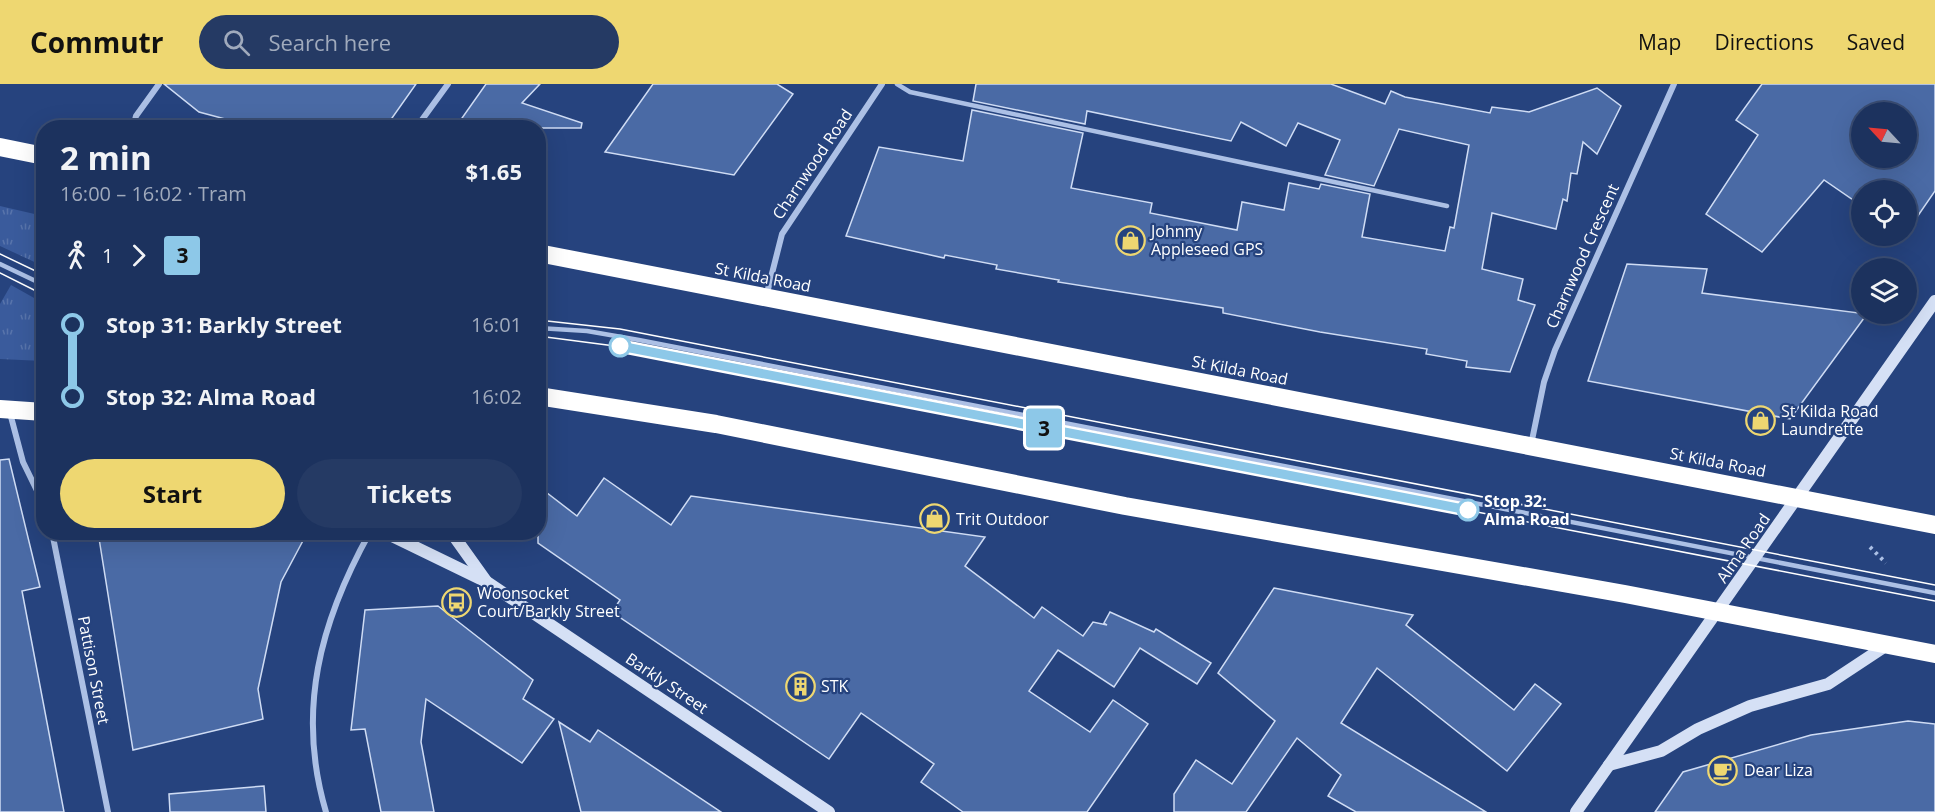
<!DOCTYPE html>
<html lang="en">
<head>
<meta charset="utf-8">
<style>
  :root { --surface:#1c325e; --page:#253a64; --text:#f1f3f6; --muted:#a0aabc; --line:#3a4d73; --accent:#eed771 }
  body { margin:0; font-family:"Open Sans",sans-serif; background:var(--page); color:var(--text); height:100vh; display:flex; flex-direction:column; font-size:22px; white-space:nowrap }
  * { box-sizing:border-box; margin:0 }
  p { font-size:20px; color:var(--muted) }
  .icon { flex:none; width:33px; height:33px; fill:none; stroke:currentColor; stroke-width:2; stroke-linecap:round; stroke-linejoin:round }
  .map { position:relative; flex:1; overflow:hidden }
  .drawer { position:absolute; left:36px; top:36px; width:510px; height:420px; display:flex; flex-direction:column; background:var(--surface); border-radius:24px; box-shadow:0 6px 24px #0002,0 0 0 2px var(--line) }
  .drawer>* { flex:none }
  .badge { padding:0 12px; border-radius:4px; font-size:21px; line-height:39px }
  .needle { width:39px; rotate:296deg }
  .controls { position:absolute; left:1851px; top:18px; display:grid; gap:12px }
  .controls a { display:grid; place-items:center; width:66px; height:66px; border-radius:50%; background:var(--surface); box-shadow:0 6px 24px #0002,0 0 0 2px var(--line); font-size:30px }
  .map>.badge { position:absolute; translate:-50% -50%; box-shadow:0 0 0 3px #fff }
  .legs { display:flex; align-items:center; gap:9px; height:66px; padding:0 24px; font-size:20px }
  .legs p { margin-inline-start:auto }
  .head { display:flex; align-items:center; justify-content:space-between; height:102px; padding:0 24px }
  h1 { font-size:33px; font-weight:700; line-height:45px }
  .button { display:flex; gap:12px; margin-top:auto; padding:12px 24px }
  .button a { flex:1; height:69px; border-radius:36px; background:var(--accent); color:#111; font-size:24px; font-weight:700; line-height:69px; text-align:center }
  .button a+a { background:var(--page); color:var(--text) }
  ul { padding:0 24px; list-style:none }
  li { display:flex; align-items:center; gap:21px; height:72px; font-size:22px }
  li i { display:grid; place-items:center; width:9px; height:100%; margin:0 8px; background:currentColor }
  li i::after { content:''; width:15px; height:15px; margin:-8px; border:4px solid; border-radius:50%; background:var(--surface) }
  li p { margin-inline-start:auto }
  li:first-child i { background:linear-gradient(#0000 50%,currentColor 0) }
  li:last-child i { background:linear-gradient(currentColor 50%,#0000 0) }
  header { display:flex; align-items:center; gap:36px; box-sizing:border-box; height:84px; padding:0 30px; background:var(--accent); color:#111 }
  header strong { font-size:28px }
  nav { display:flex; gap:33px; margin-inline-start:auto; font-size:21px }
  .search { width:420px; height:54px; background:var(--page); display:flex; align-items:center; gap:15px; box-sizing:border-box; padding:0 21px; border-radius:33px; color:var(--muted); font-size:22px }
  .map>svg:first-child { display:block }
  .grass { fill:url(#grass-tufts) }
  .building { fill:#4a6aa5; stroke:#cfdcf4; stroke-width:1.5; fill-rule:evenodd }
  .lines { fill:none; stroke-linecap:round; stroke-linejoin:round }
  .path { stroke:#acc0e5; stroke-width:4; stroke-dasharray:3 4.5; stroke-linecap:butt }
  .lane { stroke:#acc0e5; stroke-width:4.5 }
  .street { stroke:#acc0e5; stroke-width:6 }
  .secondary { stroke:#d5e0f5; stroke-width:12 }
  .highway { stroke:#fff; stroke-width:18 }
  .tram { stroke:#fff; stroke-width:1.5 }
  .line-1-casing { stroke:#fff; stroke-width:14 }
  .line-1 { stroke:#8dc8e8; stroke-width:9 }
  .stop-1-dot { fill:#fff; stroke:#8dc8e8; stroke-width:3 }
  .labels { text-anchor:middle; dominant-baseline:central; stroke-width:4.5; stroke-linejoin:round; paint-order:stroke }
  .street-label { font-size:16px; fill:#fff; stroke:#26437e }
  .poi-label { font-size:16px; fill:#fff; stroke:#26437e; text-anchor:start }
  .stop-label { font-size:16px; font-weight:bold; fill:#fff; stroke:#26437e; text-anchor:start }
</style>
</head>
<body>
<header>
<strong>Commutr</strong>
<div class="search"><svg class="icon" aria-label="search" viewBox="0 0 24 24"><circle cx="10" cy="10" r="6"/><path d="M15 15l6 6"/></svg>Search here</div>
<nav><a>Map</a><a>Directions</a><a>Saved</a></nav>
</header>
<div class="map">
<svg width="1935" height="728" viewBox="0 0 1935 728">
  <defs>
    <pattern id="grass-tufts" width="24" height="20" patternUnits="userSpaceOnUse" patternTransform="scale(1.5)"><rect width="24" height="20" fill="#3a5b9c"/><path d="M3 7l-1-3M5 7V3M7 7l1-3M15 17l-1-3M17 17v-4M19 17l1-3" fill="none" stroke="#5874ab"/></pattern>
  </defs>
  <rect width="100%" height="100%" fill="#26437e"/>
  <!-- grass -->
  <g class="grass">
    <path d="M0 122 43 132V182L0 162Z"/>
    <path d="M11 201 43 219V277L0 275V220Z"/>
  </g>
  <!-- building -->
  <g class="building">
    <path d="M164 0H416L385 44H259L199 28Z"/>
    <path d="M486 0H540L522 19 582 39 581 44H455Z"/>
    <path d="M653 0H777L793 10 734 91 605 68Z"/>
    <path d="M976 0H1331L1385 20 1391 7 1405 13 1490 29 1492 23 1529 28 1597 4 1621 22 1597 70 1583 58 1577 90 1571 89 1567 117 1563 115 1556 145 1492 129 1482 185 1523 195 1518 216 1535 221 1510 288 1466 283 1467 277 1426 270 1427 265 1320 248 1223 229V224L1058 198 1059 196 996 185 997 181 945 171 944 174 846 152 879 63 963 77 972 26 1083 49 1071 104 1152 119 1150 129 1237 146 1242 118 1284 126 1289 99 1319 105 1321 100 1370 110 1362 153 1445 167 1450 143 1454 144 1469 61 1399 45 1374 102 1325 91 1340 56 1298 39 1286 62 1241 38 1231 57 1087 27 1085 40 973 17Z"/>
    <path d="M1762 0H1935V107L1906 149V106H1862V122L1824 96 1762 168 1706 130 1758 51 1736 36ZM1862 28H1906V74H1862Z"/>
    <path d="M1627 180 1707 185 1702 209 1867 230 1790 335 1588 297Z"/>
    <path d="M9 375 40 503 22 507 64 728H0V376Z"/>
    <path d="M604 394 671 441 691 412 985 453 965 482 1034 534 1042 523 1083 552 1093 538 1107 541 1104 539 1110 528 1154 548 1156 545 1211 579 1197 600 1140 564 1114 603 1058 566 1029 607 1090 648 1113 616 1148 640 1087 728H963L921 698 934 680 861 629 829 675 612 528 620 516 538 459V402L577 432Z"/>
    <path d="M98 448 306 451 281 498 258 605 263 635 133 666Z"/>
    <path d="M1274 504 1413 531 1406 541 1514 626 1535 600 1561 620 1507 687 1377 584 1341 639 1486 728H1356L1328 712 1341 691 1297 654 1246 728H1174V710L1196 676 1232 700 1275 637 1218 589Z"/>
    <path d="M438 522 533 596 523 615 554 635 522 679 426 615 421 658 434 728H381L365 645 351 646 365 526Z"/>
    <path d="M1908 637 1935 640V728H1655L1683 688 1811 651Z"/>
    <path d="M559 638 590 658 598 646 721 728H581Z"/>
    <path d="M264 702 266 728H170L169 710Z"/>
  </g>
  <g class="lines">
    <!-- path -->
    <path class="path" d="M1870 463 1886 479"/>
    <!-- lane -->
    <g class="lane">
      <path d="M897 0 910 8 1447 122"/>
      <path d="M0 180 44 201"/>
      <path d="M538 244 587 247 639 256 1935 509"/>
    </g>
    <!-- street -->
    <g class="street">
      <path d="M133 44 136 32 159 0"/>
      <path d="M416 44 448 0"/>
      <path d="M766 213 782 150 882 0"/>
      <path d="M10 329 23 378 44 421"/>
      <path d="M1531 361 1544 298 1555 266 1674 0"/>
      <path d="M52 448 108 728"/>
      <path d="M326 728C296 627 320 538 370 448"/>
    </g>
    <!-- secondary -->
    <g class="secondary">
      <path d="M384 448 487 498 829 728"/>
      <path d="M451 448 486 497"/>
      <path d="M1609 681 1661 667 1698 645 1750 622 1828 600 1887 561"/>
      <path d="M1576 728 1935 217"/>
    </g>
    <!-- highway -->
    <g class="highway">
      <path d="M0 63 44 72"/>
      <path d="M538 169 1935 441"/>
      <path d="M538 312 716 340 1125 422 1625 510 1935 570"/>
      <path d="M0 325 44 328"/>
    </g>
    <!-- tram -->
    <g class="tram">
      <path d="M0 170 44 191"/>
      <path d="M0 189 44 211"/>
      <path d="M538 236 620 245 1935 501"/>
      <path d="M538 252 638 265 1935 517"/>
    </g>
  </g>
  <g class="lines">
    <defs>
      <path id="line-1" d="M620 262 1468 426"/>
    </defs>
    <!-- line-1 casing -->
    <use href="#line-1" class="line-1-casing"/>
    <!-- line-1 -->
    <use href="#line-1" class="line-1"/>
  </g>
  <!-- icons -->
  <defs>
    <symbol id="shop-ring" viewBox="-11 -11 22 22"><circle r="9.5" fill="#26437e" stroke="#eed771" stroke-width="1.5"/><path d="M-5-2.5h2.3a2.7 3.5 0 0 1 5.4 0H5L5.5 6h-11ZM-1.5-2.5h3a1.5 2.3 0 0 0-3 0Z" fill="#eed771"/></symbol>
    <symbol id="bus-ring" viewBox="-11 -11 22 22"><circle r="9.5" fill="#26437e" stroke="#eed771" stroke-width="1.5"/><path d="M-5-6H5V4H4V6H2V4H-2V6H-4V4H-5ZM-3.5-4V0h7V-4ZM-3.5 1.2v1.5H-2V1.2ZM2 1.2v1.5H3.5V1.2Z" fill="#eed771"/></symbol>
    <symbol id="building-ring" viewBox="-11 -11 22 22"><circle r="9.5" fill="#26437e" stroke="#eed771" stroke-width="1.5"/><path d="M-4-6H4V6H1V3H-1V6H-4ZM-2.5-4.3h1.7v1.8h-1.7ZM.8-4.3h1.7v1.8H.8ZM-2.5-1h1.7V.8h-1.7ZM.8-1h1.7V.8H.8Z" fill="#eed771"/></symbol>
    <symbol id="cafe-ring" viewBox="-11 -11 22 22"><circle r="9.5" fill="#26437e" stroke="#eed771" stroke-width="1.5"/><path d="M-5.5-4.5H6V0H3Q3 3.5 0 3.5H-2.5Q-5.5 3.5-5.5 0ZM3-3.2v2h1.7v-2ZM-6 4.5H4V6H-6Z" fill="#eed771"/></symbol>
  </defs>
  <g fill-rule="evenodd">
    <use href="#shop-ring" x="1114" y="140" width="33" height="33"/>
    <use href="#shop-ring" x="1744" y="320" width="33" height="33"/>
    <use href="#shop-ring" x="918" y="418" width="33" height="33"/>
    <use href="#bus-ring" x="440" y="502" width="33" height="33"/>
    <use href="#building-ring" x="784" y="586" width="33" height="33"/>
    <use href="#cafe-ring" x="1706" y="670" width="33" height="33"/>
  </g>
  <!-- markers -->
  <g class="stop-1-dot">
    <circle cx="620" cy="262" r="10"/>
    <circle cx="1468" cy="426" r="10"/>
  </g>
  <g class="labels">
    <!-- street labels -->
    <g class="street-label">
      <text transform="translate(812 80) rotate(-56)">Charnwood Road</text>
      <text transform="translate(1582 172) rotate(-66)">Charnwood Crescent</text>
      <text transform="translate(763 193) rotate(11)">St Kilda Road</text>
      <text transform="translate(1240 286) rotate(11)">St Kilda Road</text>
      <text transform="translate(1718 378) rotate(11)">St Kilda Road</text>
      <text transform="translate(1743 464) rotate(-55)">Alma Road</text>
      <text transform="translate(94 586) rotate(79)">Pattison Street</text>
      <text transform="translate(667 599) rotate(34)">Barkly Street</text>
    </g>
    <!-- poi labels -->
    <g class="poi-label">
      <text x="1151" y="147">Johnny<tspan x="1151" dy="18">Appleseed GPS</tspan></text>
      <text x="1781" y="327">St Kilda Road<tspan x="1781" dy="18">Laundrette</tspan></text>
      <text x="956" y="435">Trit Outdoor</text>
      <text x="477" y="509">Woonsocket<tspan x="477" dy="18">Court/Barkly Street</tspan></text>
      <text x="821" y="602">STK</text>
      <text x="1744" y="686">Dear Liza</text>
    </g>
    <!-- stop labels -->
    <g class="stop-label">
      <text x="1484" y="417">Stop 32:<tspan x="1484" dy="18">Alma Road</tspan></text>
    </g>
  </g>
</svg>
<div class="controls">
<a><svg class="needle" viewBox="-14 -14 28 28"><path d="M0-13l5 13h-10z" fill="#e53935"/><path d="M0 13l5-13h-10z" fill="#a0aabc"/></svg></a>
<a><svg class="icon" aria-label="locate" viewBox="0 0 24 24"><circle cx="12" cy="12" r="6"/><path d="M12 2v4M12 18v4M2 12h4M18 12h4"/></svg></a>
<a><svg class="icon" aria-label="layers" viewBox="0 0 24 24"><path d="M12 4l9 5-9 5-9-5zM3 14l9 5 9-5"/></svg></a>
</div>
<b class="badge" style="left:1044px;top:344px;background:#8dc8e8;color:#111">3</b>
<section class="drawer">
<div class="head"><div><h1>2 min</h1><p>16:00 – 16:02 · Tram</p></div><b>$1.65</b></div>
<div class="legs"><svg class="icon" aria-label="walk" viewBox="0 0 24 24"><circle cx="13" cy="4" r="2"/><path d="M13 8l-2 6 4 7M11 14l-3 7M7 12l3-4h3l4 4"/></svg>1<svg class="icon" aria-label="forward" viewBox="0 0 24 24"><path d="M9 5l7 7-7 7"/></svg><b class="badge" style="background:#8dc8e8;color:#111">3</b></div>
<ul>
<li><i style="color:#8dc8e8"></i><b>Stop 31: Barkly Street</b><p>16:01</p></li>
<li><i style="color:#8dc8e8"></i><b>Stop 32: Alma Road</b><p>16:02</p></li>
</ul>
<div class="button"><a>Start</a><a>Tickets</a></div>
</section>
</div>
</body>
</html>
